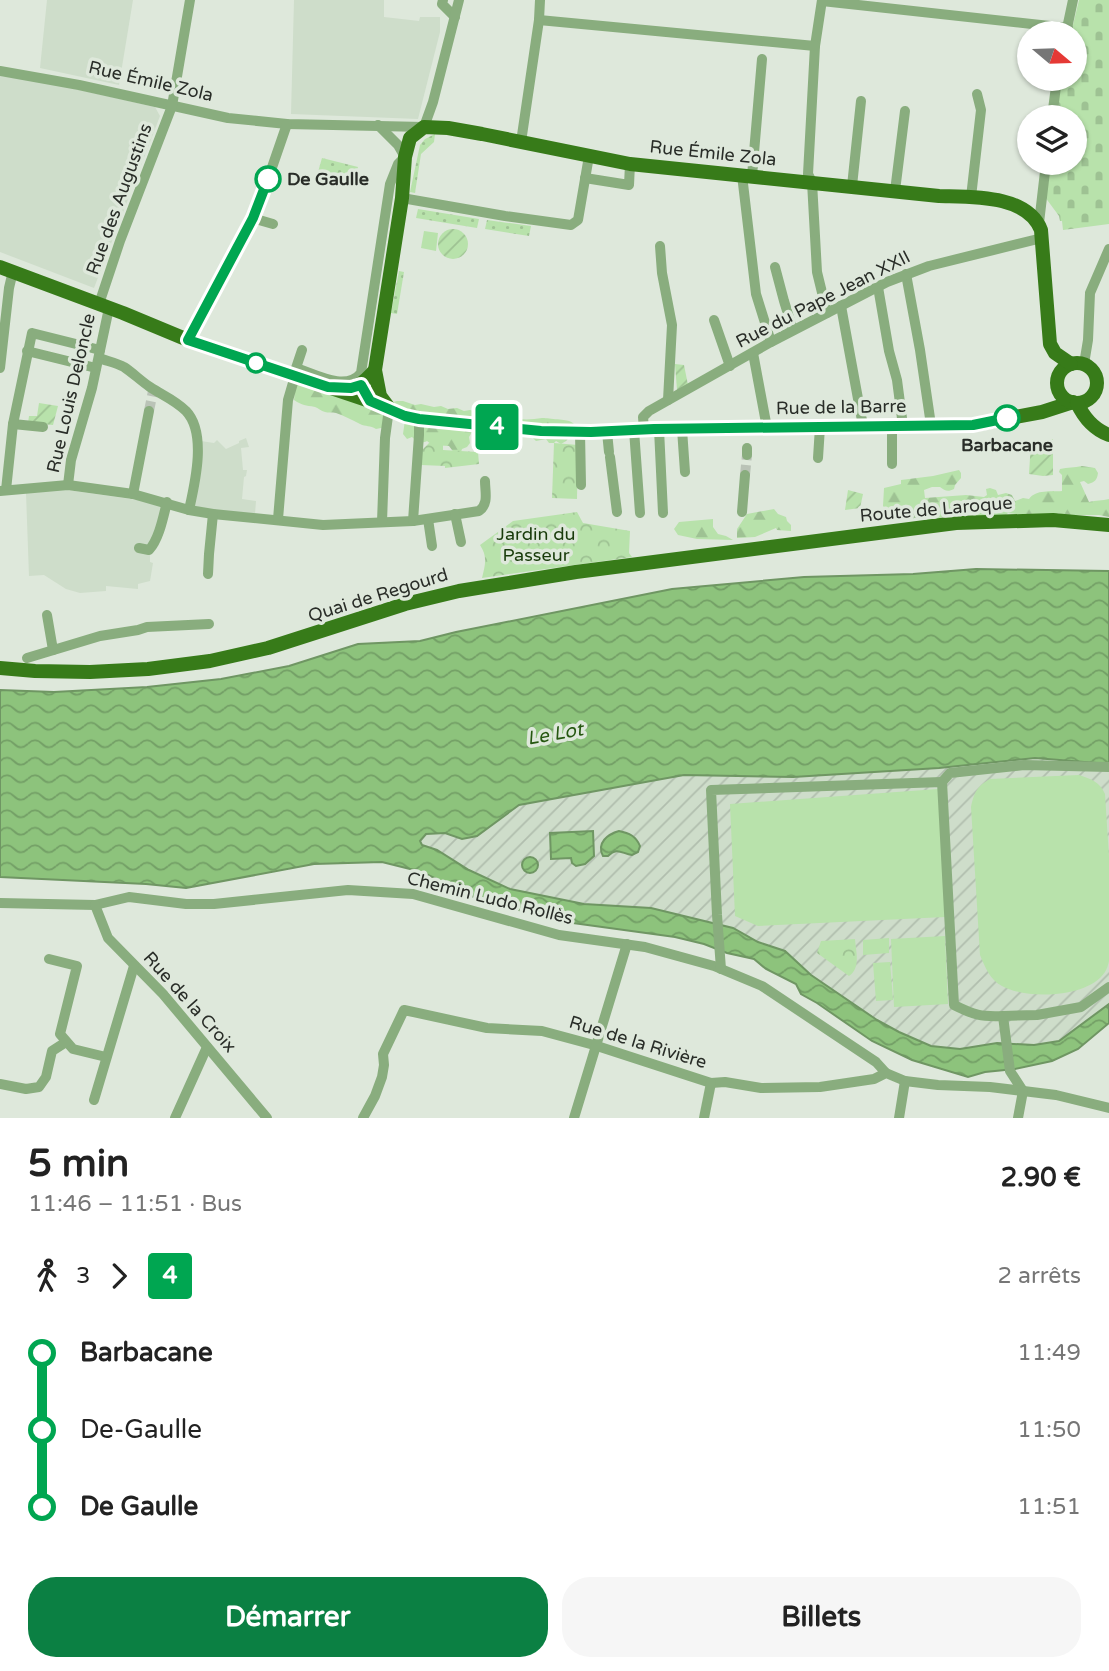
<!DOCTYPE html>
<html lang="fr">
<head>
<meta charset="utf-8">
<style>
  :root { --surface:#fff; --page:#f6f6f6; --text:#222; --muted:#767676; --accent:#0b8043 }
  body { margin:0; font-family:"Varela Round",sans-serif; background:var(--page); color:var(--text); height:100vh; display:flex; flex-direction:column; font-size:26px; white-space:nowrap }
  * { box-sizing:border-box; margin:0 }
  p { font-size:23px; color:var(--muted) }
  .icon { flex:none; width:38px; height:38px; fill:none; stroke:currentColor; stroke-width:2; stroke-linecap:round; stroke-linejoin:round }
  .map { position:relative; height:1118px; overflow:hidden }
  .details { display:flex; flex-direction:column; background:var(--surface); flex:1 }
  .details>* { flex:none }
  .badge { padding:0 14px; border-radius:5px; font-size:24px; line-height:46px }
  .needle { width:46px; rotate:109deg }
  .controls { position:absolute; left:1017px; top:21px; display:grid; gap:14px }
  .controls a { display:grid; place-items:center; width:70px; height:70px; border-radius:50%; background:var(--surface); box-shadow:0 2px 5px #0004; font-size:35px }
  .map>.badge { position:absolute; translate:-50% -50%; box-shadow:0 0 0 4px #fff }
  .legs { display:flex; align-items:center; gap:10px; height:77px; padding:0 28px; font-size:23px }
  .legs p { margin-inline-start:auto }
  .summary { display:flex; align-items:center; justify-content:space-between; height:119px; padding:0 28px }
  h1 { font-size:38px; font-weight:800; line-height:52px }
  .action { display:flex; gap:14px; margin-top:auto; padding:14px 28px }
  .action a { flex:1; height:80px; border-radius:28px; background:var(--accent); color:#fff; font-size:28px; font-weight:800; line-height:80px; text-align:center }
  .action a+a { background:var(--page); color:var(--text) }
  ul { padding:0 28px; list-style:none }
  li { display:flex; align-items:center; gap:24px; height:77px; font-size:26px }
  li i { display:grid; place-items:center; width:10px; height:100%; margin:0 9px; background:currentColor }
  li i::after { content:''; width:18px; height:18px; margin:-9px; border:5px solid; border-radius:50%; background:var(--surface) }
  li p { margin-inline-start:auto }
  li:first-child i { background:linear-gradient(#0000 50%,currentColor 0) }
  li:last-child i { background:linear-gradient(currentColor 50%,#0000 0) }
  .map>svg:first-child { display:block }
  .built { fill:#ceddca }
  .industrial { fill:url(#industrial-furrows) }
  .grass { fill:url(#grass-dots) }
  .forest { fill:url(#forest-firs) }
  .cemetery { fill:url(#cemetery-stones) }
  .park { fill:url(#park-crowns) }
  .garden { fill:url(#garden-furrows) }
  .pitch { fill:#b8e2ab }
  .water { fill:url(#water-waves); stroke:#6f9663; stroke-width:2 }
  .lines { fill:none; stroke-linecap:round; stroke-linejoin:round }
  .minor-tunnel { stroke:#bac3b7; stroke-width:10; stroke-dasharray:10 5; stroke-linecap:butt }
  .minor { stroke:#89ad7e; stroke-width:10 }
  .major { stroke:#377b19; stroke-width:14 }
  .line-1-casing { stroke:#fff; stroke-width:16 }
  .line-1 { stroke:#00a651; stroke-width:10 }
  .stop-1-dot { fill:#fff; stroke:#00a651; stroke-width:3.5 }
  .labels { text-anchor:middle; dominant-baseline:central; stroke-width:7; stroke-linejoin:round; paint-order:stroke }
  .street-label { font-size:18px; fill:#292d28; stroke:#dee8db }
  .stop-label { font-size:18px; font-weight:bold; fill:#292d28; stroke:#dee8db; text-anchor:start }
  .park-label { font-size:18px; fill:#183b0a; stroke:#dee8db }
  .water-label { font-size:19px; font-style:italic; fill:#265811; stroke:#dee8db }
</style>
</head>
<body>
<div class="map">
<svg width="1109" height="1118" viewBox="0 0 1109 1118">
  <defs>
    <pattern id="industrial-furrows" width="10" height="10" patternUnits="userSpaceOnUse" patternTransform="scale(1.75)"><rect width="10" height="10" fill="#ceddca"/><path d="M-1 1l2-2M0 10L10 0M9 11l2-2" fill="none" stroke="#b1beae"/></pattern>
    <pattern id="grass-dots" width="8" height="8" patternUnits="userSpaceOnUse" patternTransform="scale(1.75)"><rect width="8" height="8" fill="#b8e2ab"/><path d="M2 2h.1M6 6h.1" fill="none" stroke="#9ec293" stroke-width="1.8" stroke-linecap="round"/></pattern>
    <pattern id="forest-firs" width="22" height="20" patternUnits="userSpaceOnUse" patternTransform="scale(1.75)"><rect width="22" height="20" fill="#b8e2ab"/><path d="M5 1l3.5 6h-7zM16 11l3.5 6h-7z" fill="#9ec293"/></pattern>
    <pattern id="cemetery-stones" width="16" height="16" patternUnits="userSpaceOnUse" patternTransform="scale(1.75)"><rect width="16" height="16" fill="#b8e2ab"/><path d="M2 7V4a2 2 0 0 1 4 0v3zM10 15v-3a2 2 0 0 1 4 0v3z" fill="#9ec293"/></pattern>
    <pattern id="park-crowns" width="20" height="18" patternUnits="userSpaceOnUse" patternTransform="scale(1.75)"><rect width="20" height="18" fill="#b8e2ab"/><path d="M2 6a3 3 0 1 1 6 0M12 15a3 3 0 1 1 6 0" fill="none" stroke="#9ec293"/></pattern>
    <pattern id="garden-furrows" width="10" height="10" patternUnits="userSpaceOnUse" patternTransform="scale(1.75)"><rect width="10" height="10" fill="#b8e2ab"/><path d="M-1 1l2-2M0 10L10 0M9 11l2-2" fill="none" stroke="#9ec293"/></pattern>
    <pattern id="water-waves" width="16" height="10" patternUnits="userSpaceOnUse" patternTransform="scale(1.75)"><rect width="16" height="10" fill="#8dc37c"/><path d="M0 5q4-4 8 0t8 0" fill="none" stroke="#739f66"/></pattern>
  </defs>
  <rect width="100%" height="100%" fill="#dee8db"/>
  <!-- built -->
  <g class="built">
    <path d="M47 0H133L119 85 40 68Z"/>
    <path d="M294 0H384V17L419 21 420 17H440V32L418 119 291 114Z"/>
    <path d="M0 76 40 81 155 107 160 116 94 288 0 252Z"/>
    <path d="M246 438 249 447 241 448 243 470H247L246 476 244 477 242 499 256 501 255 514 196 508 193 502 201 441 214 443 217 440 226 449 239 443V441Z"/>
    <path d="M60 489 166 504 150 555V562L153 563 150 581 138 584V589L106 586V591L80 593 66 589 44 575 29 576 26 493Z"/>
  </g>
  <!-- industrial -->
  <path class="industrial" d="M1035 758 1109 764V1004L1059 1041 1034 1045 997 1043 960 1049 931 1046 899 1032 877 1020 811 975 785 951 758 942 733 928 651 908 584 904 510 889 422 845 420 841 426 834 445 833 462 839 477 836 518 805 684 775 793 777 939 768Z"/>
  <!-- grass -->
  <g class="grass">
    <path d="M435 134 434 142 421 154 415 193 410 192 420 145 425 139Z"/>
    <path d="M322 158 358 167 352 188 316 179Z"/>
    <path d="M418 209 479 219 477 228 416 218Z"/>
    <path d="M487 220 531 226 529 236 485 229Z"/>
    <path d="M399 271 404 272 397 314 391 313Z"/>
  </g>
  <!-- forest -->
  <g class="forest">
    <path d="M296 383 385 410 386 427 376 429C370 425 366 427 360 424 352 420 345 416 336 413 332 412 328 413 325 412 321 411 318 408 315 407 305 405 303 406 294 400Z"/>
    <path d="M397 401H403L415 405 421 404 434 407 441 406 448 409 457 408 464 411 470 410 483 413 486 417 487 424 481 430 472 432 469 437 470 443 467 447 462 449 461 452 455 454 449 446 432 445 427 441C421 444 417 442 412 437L407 439 403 434 405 420 393 402Z"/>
    <path d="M493 413C503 413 511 417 520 419 527 420 535 419 542 418 546 418 565 420 569 421 574 423 575 425 577 429L566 441 561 444 556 441 554 443H549L546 439 536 441 531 436C513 438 502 431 493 416Z"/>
    <path d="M1082 466 1095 468 1098 473C1097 480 1095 482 1088 484L1084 481 1080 482 1089 502C1096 500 1102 501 1109 499V517L1099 515H1064L1058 513 1052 518 1008 513 1004 517 992 514 982 517 975 516 968 511H964L939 518 921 516 911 519 896 520 883 506 884 488 901 484V480L933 476 959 470 961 473V478L955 485 954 489C948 492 945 491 940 487H932L924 490 925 498 966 495 984 497 987 495 986 489 990 488 996 490 998 495 1006 493 1012 495 1015 501 1023 498 1029 499C1036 489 1051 492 1062 491V475L1059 472 1060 469C1068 467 1074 468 1082 466Z"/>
    <path d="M774 509 778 514 786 517 787 521 791 525V531L777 530 776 528 755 537 737 538V529L747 514Z"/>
    <path d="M713 519V527L718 534 726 536 733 540 697 539 678 535 674 529 679 522Z"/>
  </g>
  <!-- cemetery -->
  <path class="cemetery" d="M1079 0H1109V224L1063 230 1062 221H1060L1059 216 1045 197 1049 163H1074V117H1055L1061 79H1074V33H1071Z"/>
  <!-- park -->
  <g class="park">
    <path d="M429 443H443V450L478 452 479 464 445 468V466L421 465 422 450Z"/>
    <path d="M554 443 578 445 577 499 552 498Z"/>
    <path d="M577 512 583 523 630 531 629 553 632 557 482 578C485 565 488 557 480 545L513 521Z"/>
    <path d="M855 939C856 952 861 968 849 976L817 953 821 941Z"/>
  </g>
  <!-- garden -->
  <g class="garden">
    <circle cx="453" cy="244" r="15"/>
    <path d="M675 364 684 365 688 385 677 390Z"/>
    <path d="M39 403 58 406 53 425 28 423 29 416H37Z"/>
    <path d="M1053 439V475L1043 476 1029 474 1031 442Z"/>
    <path d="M848 490 863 494 860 508 845 510Z"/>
  </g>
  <!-- pitch -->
  <g class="pitch">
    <path d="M424 231 438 233 436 251 421 248Z"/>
    <path d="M1079 775C1091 779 1100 782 1105 794L1109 857V961C1108 965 1107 969 1105 972 1088 998 1027 1000 1002 986 990 980 985 967 980 955L971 807C974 793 977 786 990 779Z"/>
    <path d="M938 789 945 917 758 926 735 916 730 804Z"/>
    <path d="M945 936 948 1004 894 1007 891 939Z"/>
    <path d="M889 938V953L863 955V940Z"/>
    <path d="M890 962 893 1000 876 1001 873 963Z"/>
  </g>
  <!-- water -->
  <g class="water">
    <path d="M976 569 1109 571V764L1035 758 939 768 793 777 684 775 519 805 477 836 462 839 445 833 426 834 420 841 422 845 437 850 469 870 510 889 584 904 651 908 733 928 758 942 785 951 811 975 877 1020 899 1032 931 1046 960 1049 997 1043 1034 1045 1059 1041 1109 1004V1023L1078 1049 1052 1061 1015 1069 985 1072 968 1077 912 1060 872 1041 817 1003 801 994 796 984 766 969 754 959 727 953 704 944 675 937 573 923 498 905 495 902 480 900 422 872 382 862 314 864 186 888 146 884 0 877V690L54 692 147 687 221 679 289 666 358 644 420 641 456 632 672 589 804 577 913 574Z"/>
    <path d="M593 831 594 856 585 864 576 866 572 863 571 858 551 859 550 833Z"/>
    <path d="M619 831C629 833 636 836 640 846L638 852 632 855C621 853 617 847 608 856H603C596 843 608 834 619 831Z"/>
    <circle cx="530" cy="865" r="8"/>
  </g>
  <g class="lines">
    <!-- minor-tunnel -->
    <g class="minor-tunnel">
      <path d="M149 411 153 391"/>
      <path d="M745 475 747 455"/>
    </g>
    <!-- minor -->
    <g class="minor">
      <path d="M443 0 442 4 455 17"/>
      <path d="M822 0 815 46 808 174 812 182 817 272 827 313"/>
      <path d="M822 1 1068 28"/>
      <path d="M539 20 815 46"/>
      <path d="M1066 33 1073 0"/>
      <path d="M0 71 79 85 228 118 287 124 424 127 433 102 459 0"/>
      <path d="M1052 117 1057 79"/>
      <path d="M521 142 539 20 540 0"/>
      <path d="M742 175 756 294 771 342"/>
      <path d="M752 176 762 59"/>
      <path d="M585 178 629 185 630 164"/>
      <path d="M852 186 861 101"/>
      <path d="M895 191 905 111"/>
      <path d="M971 197 981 110 977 94"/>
      <path d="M402 198 505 216 571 225 578 220 589 156"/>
      <path d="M252 218 273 224"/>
      <path d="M1039 223 1046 163"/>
      <path d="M660 246 662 273 672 325 668 400"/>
      <path d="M775 267 784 301 793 330"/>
      <path d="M906 274 920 350 931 425"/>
      <path d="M878 287 889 351 897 380 903 426"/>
      <path d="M99 304 120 241 172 106 190 0"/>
      <path d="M841 306 863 426"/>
      <path d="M714 320 730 366"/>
      <path d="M188 340 252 218 268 179 287 124"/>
      <path d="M302 350 296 368C315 374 346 392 361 373L390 184 398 164 405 157 398 145 378 125"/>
      <path d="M27 351 96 368"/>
      <path d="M753 353 767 428"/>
      <path d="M99 358C107 361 117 363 124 367 133 373 141 381 150 387 162 395 175 400 186 411 207 433 195 483 189 510"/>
      <path d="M1084 364 1088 340 1090 293 1109 249"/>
      <path d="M0 368 9 288 13 271"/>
      <path d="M13 424 43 427"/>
      <path d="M644 429 643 417 649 411 771 342 887 282 929 266 1042 238"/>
      <path d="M659 429 663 513"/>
      <path d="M682 429 685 472"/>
      <path d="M634 430 640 513"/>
      <path d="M580 432 581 485"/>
      <path d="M607 432 609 452"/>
      <path d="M747 455V448"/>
      <path d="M610 457 617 512"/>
      <path d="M818 458 820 427"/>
      <path d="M892 464V426"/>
      <path d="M68 485 71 460 92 388 109 308"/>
      <path d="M6 490 13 424 32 333 100 350"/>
      <path d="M0 491 68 485 133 494 189 510 213 514 323 525 413 521 479 511C489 504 485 492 485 481"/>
      <path d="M133 494 149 411"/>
      <path d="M742 512 745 475"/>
      <path d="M455 514 461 542"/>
      <path d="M278 519 288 400 295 376"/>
      <path d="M428 519 432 546"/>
      <path d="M413 521 419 435V419"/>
      <path d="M382 522 385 438 389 409"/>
      <path d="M139 548 149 550C159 539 163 518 167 502"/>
      <path d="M208 574 209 554 213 514"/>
      <path d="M47 615 53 650"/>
      <path d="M27 658 100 636 138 630 147 627 209 624"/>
      <path d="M942 782 950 773 1024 765 1109 767"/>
      <path d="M0 903 95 905 129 897 186 904H214L348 890 413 894 559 935 645 947 714 966 762 986 876 1062 886 1073"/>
      <path d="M95 905 108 938 163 994 267 1118"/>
      <path d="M49 959 77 966 60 1034 73 1049 106 1057"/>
      <path d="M721 969 717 915 711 790 942 782 954 1005C974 1015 981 1017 1003 1016L1010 1071 1023 1091"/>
      <path d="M1003 1016 1037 1015 1081 1007 1109 987"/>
      <path d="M0 1084 26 1089 39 1087 46 1077 52 1051 66 1042"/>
      <path d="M94 1100 134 966"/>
      <path d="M175 1118 207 1047"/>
      <path d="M363 1118 375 1096 382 1077 384 1065 383 1054 404 1010 487 1028 542 1031 594 1045 711 1083 725 1082 761 1088 820 1087 874 1079 886 1073 905 1081 938 1085 990 1087 1056 1095 1109 1108"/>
      <path d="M574 1118 627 944"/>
      <path d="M704 1118 711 1083"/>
      <path d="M899 1118 905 1081"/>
      <path d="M1018 1118 1023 1091"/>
    </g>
    <!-- major -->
    <g class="major">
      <path d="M0 267 123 313 188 340 370 401 405 416 419 419 541 431 591 432 655 429 973 425 1042 412 1073 402"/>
      <circle cx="1077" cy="383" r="20"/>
      <path d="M337 388C357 388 362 385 375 370"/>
      <path d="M1077 403C1084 418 1093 429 1109 435"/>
      <path d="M389 408 380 396 375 370 402 198 405 157 410 138 424 127 448 128 482 134 630 164 939 196C971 197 1027 194 1041 230L1050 344 1055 353 1071 364"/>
      <path d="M0 668 35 671 90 672 148 669 210 661 268 648 405 604 459 591 576 572 956 523 1053 520 1109 525"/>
    </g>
  </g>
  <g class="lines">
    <defs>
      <path id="line-1" d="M268 179 253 218 188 340 328 387 351 388 361 385 370 401 405 416 419 419 541 431 591 432 654 429 973 425 1007 418"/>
    </defs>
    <!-- line-1 casing -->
    <use href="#line-1" class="line-1-casing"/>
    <!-- line-1 -->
    <use href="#line-1" class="line-1"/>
  </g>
  <!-- markers -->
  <g class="stop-1-dot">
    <circle cx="268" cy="179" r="12"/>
    <circle cx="256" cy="363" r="9"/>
    <circle cx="1007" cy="418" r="12"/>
  </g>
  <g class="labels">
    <!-- street labels -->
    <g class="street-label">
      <text transform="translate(151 81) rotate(13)">Rue Émile Zola</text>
      <text transform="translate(713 153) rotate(6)">Rue Émile Zola</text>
      <text transform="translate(119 199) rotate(-70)">Rue des Augustins</text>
      <text transform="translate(823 299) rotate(-27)">Rue du Pape Jean XXII</text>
      <text transform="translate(71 393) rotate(-77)">Rue Louis Deloncle</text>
      <text transform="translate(841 407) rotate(-1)">Rue de la Barre</text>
      <text transform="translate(936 509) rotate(-5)">Route de Laroque</text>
      <text transform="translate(378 595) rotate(-17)">Quai de Regourd</text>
      <text transform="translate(490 898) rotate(14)">Chemin Ludo Rollès</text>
      <text transform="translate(190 1002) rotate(48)">Rue de la Croix</text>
      <text transform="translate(638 1042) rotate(17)">Rue de la Rivière</text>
    </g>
    <!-- stop labels -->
    <g class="stop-label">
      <text x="287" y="179">De Gaulle</text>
      <text x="1007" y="445" text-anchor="middle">Barbacane</text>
    </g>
    <!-- park labels -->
    <g class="park-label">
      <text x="536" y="534">Jardin du<tspan x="536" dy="21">Passeur</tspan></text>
    </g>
    <!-- water labels -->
    <g class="water-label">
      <text transform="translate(555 734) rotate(-10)">Le Lot</text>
    </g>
  </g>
</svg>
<div class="controls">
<a><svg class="needle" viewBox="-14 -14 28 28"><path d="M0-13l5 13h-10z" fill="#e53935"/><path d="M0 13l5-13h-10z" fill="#767676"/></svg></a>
<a><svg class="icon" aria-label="layers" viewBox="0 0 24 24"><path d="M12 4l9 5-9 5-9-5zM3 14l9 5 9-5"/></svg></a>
</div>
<b class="badge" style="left:497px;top:427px;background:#00a651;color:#fff">4</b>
</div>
<section class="details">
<div class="summary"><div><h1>5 min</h1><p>11:46 – 11:51 · Bus</p></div><b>2.90 €</b></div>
<div class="legs"><svg class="icon" aria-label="walk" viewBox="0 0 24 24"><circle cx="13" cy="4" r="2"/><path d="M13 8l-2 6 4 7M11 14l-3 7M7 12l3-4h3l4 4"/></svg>3<svg class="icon" aria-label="forward" viewBox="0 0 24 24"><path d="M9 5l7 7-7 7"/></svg><b class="badge" style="background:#00a651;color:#fff">4</b><p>2 arrêts</p></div>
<ul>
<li><i style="color:#00a651"></i><b>Barbacane</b><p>11:49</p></li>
<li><i style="color:#00a651"></i><span>De-Gaulle</span><p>11:50</p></li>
<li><i style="color:#00a651"></i><b>De Gaulle</b><p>11:51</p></li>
</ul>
<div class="action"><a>Démarrer</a><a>Billets</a></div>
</section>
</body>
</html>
